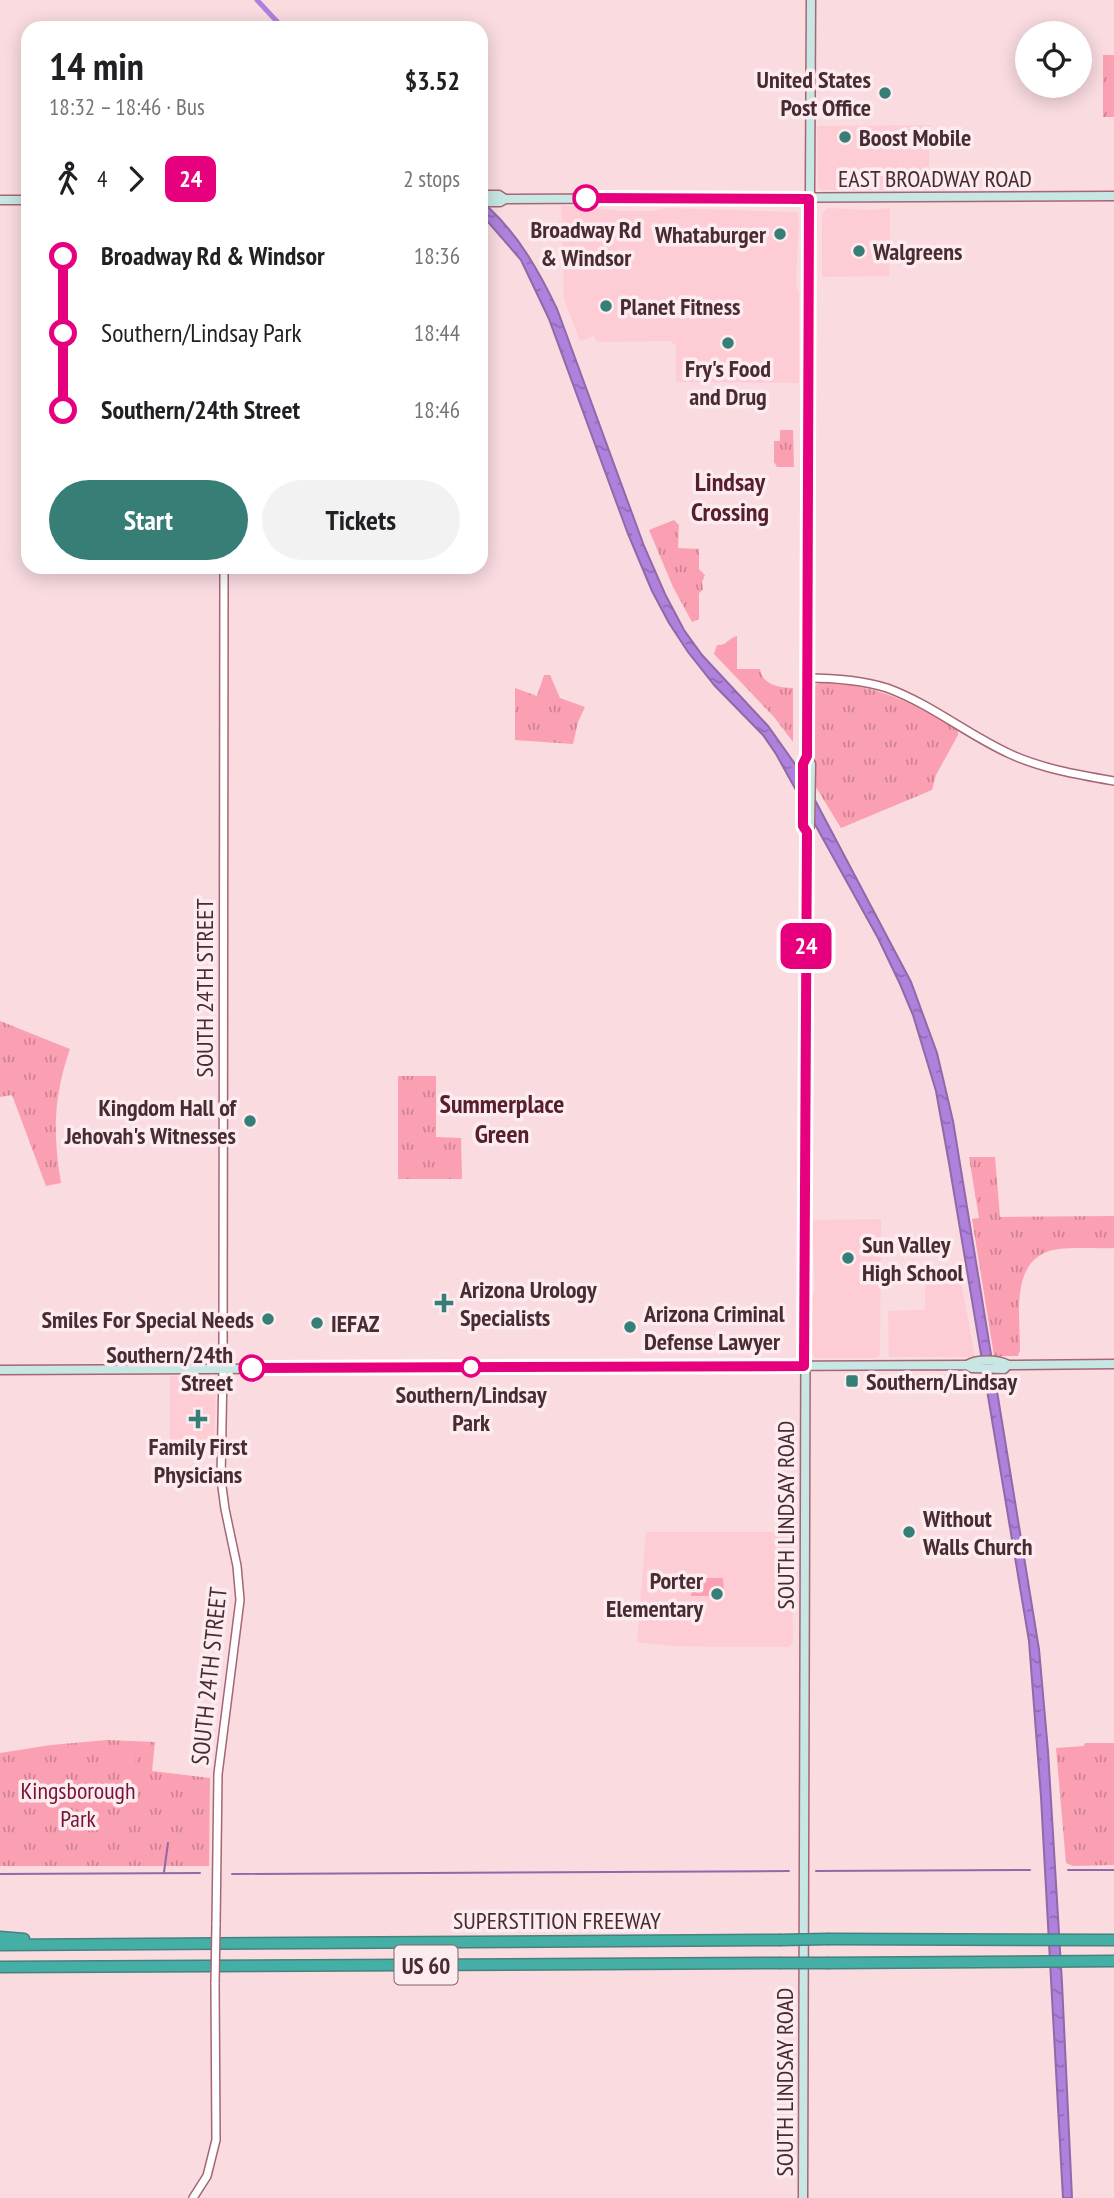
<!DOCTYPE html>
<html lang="en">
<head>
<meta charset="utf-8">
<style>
  :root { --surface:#fff; --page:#f2f2f2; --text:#202124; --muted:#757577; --accent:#377e77 }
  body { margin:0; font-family:"PT Sans Narrow",sans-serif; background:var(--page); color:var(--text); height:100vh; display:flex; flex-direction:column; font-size:26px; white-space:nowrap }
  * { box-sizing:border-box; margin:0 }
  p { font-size:23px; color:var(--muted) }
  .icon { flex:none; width:38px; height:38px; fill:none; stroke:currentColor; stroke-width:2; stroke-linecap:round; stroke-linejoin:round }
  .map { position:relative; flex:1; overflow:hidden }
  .panel { position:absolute; left:21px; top:21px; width:467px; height:553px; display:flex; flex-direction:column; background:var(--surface); border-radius:21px; box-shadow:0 4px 18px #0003 }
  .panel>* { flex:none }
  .badge { padding:0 14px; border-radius:10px; font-size:24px; line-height:46px }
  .controls { position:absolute; left:1015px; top:21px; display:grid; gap:14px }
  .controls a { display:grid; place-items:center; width:77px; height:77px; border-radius:50%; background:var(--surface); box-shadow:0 4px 18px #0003; font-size:35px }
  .map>.badge { position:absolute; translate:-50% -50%; box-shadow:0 0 0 4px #fff }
  .legs { display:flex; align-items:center; gap:10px; height:77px; padding:0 28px; font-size:23px }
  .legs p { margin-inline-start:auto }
  .summary { display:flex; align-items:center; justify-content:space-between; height:119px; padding:0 28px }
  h1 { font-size:38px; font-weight:700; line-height:52px }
  .cta { display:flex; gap:14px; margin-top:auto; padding:14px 28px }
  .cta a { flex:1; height:80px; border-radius:42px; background:var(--accent); color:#fff; font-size:28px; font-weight:700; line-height:80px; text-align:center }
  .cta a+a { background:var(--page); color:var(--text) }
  ul { padding:0 28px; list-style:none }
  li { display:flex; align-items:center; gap:24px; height:77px; font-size:26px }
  li i { display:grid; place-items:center; width:10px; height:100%; margin:0 9px; background:currentColor }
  li i::after { content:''; width:18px; height:18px; margin:-9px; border:5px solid; border-radius:50%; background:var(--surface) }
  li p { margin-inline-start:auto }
  li:first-child i { background:linear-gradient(#0000 50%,currentColor 0) }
  li:last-child i { background:linear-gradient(currentColor 50%,#0000 0) }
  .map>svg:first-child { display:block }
  .built { fill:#feccd5 }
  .grass { fill:url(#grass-tufts) }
  .garden { fill:#fba0b2 }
  .water { fill:url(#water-ripples); stroke:#9168a9; stroke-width:2 }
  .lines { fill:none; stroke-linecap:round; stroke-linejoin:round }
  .stream { stroke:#9168a9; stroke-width:2 }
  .canal { stroke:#b081dc; stroke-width:5 }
  .tertiary-casing { stroke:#a66673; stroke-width:10 }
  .secondary-casing { stroke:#a66673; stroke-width:11 }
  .motorway-casing { stroke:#46817d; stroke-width:13 }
  .tertiary { stroke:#fff; stroke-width:7 }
  .secondary { stroke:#c7e7e4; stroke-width:8 }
  .motorway { stroke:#45afa5; stroke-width:10 }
  .tertiary-bridge-casing { stroke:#a66673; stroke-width:10; stroke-linecap:butt }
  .motorway-bridge-casing { stroke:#46817d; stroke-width:13; stroke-linecap:butt }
  .tertiary-bridge { stroke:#fff; stroke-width:7 }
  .motorway-bridge { stroke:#45afa5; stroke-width:10 }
  .line-1-casing { stroke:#fff; stroke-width:16 }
  .line-1 { stroke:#e6007e; stroke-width:10 }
  .poi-dot { fill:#377e77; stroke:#fcecef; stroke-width:2.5 }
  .stop-1-dot { fill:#fff; stroke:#e6007e; stroke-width:3.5 }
  .labels { text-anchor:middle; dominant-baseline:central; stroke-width:7; stroke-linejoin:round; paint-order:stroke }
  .shield { fill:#fcecef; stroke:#7f666b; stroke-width:2 }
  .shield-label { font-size:23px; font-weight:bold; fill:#492c32 }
  .poi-label { font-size:24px; font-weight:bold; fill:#492c32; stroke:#fcecef; text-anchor:start }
  .street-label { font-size:24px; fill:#492c32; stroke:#fcecef }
  .stop-label { font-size:24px; font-weight:bold; fill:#492c32; stroke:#fcecef }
  .park-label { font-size:24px; fill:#771336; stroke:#fcecef }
  .neighbourhood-label { font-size:26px; font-weight:bold; fill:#571e2d; stroke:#fcecef }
</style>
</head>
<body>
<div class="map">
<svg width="1114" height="2198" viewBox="0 0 1114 2198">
  <defs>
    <pattern id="grass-tufts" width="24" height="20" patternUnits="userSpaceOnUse" patternTransform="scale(1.75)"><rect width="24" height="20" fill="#fba0b2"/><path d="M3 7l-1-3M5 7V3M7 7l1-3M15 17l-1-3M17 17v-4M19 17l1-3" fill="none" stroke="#cd8391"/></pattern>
    <pattern id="water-ripples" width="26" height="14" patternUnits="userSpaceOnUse" patternTransform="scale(1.75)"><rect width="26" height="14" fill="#b081dc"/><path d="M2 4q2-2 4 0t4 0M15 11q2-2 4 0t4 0" fill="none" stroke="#916ab3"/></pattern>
  </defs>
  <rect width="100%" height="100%" fill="#f9dbe0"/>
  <!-- built -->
  <g class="built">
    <path d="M930 125 928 190H823L818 188 817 126Z"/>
    <path d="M561 205 622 211H651L667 208 797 212 799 218 796 281 799 297V383L676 382V346L671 341 597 342 594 336 580 341 564 299Z"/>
    <path d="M828 208 873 210 890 208 889 276 822 277V214Z"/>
    <path d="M881 1219 880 1355 877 1358H815L811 1351V1302L815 1289 812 1220Z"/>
    <path d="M925 1276H960L975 1357H889L888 1311 925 1310Z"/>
    <path d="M209 1375 216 1380 214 1453 170 1452V1376Z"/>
    <path d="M646 1532H791L793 1643 788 1647H718L672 1646 637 1642Z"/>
  </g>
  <!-- grass -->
  <g class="grass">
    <rect x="1103" y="55" width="11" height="62"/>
    <path d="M780 430H793L794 467H777L774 462V441H780Z"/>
    <path d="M674 520 679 525 678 548 699 549V569L705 575 702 582 703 590 699 593V619L692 622 673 587 649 530Z"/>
    <path d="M737 636V669H760C762 685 780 688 793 688V742L774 717 714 654 717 645C727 646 728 638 737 636Z"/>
    <path d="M544 675H550L560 698 585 707 578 722 573 744 515 740V688L537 696Z"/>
    <path d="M821 682C872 684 916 702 958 731V735L936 775 932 790 841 828 814 784V689L815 685Z"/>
    <path d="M0 1021 70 1049C53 1098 53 1133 61 1183L46 1186 12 1095 0 1097Z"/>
    <path d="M398 1076H436V1137L461 1138 462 1179H398Z"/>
    <path d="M969 1157H995L1000 1217 1114 1216V1248C1096 1249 1077 1247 1059 1249 1009 1255 1020 1314 1020 1350L1018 1356H994L972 1219 979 1218Z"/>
    <path d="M107 1740 155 1742 152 1771 210 1778 209 1866H0V1753L51 1745Z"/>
    <path d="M1085 1743H1114V1865L1073 1866 1066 1863 1056 1748 1084 1746Z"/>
  </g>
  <!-- garden -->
  <g class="garden">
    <path d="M691 1578H723L724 1596H691Z"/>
    <path d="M125 1753 136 1754 135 1773 109 1771 110 1755 124 1756Z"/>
  </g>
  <!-- water -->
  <path class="water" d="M481 207 489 208C519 236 539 271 557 309L644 546 665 594 684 630 702 655 768 726 795 764 816 802 911 982 937 1053 953 1121 1039 1649 1048 1751 1062 1983 1072 2198H1063L1041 1797 1029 1641 949 1163 936 1091 913 1015 900 984 878 938 776 754 763 735 715 686 688 652 669 623 652 591 628 534 549 319 521 260 481 214Z"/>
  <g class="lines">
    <!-- stream -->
    <g class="stream">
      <path d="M1068 1870H1114"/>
      <path d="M816 1871 1030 1870"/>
      <path d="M164 1872 168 1843"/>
      <path d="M0 1874 200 1873"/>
      <path d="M232 1874 789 1871"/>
    </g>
    <!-- canal -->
    <path class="canal" d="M257 0 283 28"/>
    <defs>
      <g id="tertiary">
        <path d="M807 678C834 678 861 680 887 688 931 704 968 735 1010 754 1043 769 1079 775 1114 781"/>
        <path d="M216 1925 218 1774 240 1600 237 1566 225 1509 221 1479 223 1368 224 567"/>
        <path d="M193 2198 207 2176 216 2140 215 1983"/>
      </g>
      <g id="secondary">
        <path d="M481 195H499L505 199"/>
        <path d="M0 200H28"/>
        <path d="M481 202H500L505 199 1114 196"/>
        <path d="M807 832 810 826 811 764 807 756 811 0"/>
        <path d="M967 1365C976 1359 998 1359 1008 1365L1114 1364"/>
        <path d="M0 1370 967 1365 972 1368 1004 1369 1008 1365"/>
        <path d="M803 2198 807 832C800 820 800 769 807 756"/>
      </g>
      <g id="motorway">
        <path d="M0 1937 24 1939"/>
        <path d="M829 1939 1114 1940"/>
        <path d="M0 1945 779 1940"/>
        <path d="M829 1963 1114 1961"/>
        <path d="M0 1967 779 1963"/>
      </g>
    </defs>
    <!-- tertiary casing -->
    <use href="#tertiary" class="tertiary-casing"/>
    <!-- secondary casing -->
    <use href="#secondary" class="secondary-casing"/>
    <!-- motorway casing -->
    <use href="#motorway" class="motorway-casing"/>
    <!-- tertiary -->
    <use href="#tertiary" class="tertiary"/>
    <!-- secondary -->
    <use href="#secondary" class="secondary"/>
    <!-- motorway -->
    <use href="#motorway" class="motorway"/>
    <defs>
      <path id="tertiary-bridge" d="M215 1983 216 1925"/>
      <g id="motorway-bridge">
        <path d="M779 1940 829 1939"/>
        <path d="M779 1963H829"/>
      </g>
    </defs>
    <!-- tertiary-bridge casing -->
    <use href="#tertiary-bridge" class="tertiary-bridge-casing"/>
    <!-- motorway-bridge casing -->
    <use href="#motorway-bridge" class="motorway-bridge-casing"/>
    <!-- tertiary-bridge -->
    <use href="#tertiary-bridge" class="tertiary-bridge"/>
    <!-- motorway-bridge -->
    <use href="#motorway-bridge" class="motorway-bridge"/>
  </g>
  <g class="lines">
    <defs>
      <path id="line-1" d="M252 1368 804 1366 807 832 803 826V764L807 756 809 199 586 198"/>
    </defs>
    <!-- line-1 casing -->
    <use href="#line-1" class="line-1-casing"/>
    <!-- line-1 -->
    <use href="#line-1" class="line-1"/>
  </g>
  <!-- markers -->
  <g class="poi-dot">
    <circle cx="885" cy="93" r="7"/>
    <circle cx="845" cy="137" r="7"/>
    <circle cx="780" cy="234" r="7"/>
    <circle cx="859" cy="251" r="7"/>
    <circle cx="606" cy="306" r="7"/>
    <circle cx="728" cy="343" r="7"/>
    <circle cx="250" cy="1121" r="7"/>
    <circle cx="848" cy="1258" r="7"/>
    <path d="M440.5 1292.5h7v7h7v7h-7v7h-7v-7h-7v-7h7z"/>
    <circle cx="268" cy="1319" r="7"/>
    <circle cx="317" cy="1323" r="7"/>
    <circle cx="630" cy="1327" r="7"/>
    <rect x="845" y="1374" width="14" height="14" rx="3.5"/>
    <path d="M194.5 1408.5h7v7h7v7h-7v7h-7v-7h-7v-7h7z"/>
    <circle cx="909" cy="1532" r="7"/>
    <circle cx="717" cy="1594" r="7"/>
  </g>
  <g class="stop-1-dot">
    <circle cx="586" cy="198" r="12"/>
    <circle cx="471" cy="1367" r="9"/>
    <circle cx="252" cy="1368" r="12"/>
  </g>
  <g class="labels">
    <!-- shield labels -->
    <rect class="shield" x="394.5" y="1945.5" width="63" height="39" rx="5"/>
    <g class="shield-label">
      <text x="426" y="1965">US 60</text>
    </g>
    <!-- poi labels -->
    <g class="poi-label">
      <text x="871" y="79" text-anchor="end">United States<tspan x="871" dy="28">Post Office</tspan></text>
      <text x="859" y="137">Boost Mobile</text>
      <text x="766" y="234" text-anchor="end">Whataburger</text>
      <text x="873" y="251">Walgreens</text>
      <text x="620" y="306">Planet Fitness</text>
      <text x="728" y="368" text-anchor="middle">Fry's Food<tspan x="728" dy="28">and Drug</tspan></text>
      <text x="236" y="1107" text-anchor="end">Kingdom Hall of<tspan x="236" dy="28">Jehovah's Witnesses</tspan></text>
      <text x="862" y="1244">Sun Valley<tspan x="862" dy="28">High School</tspan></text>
      <text x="460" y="1289">Arizona Urology<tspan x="460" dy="28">Specialists</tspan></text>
      <text x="644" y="1313">Arizona Criminal<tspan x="644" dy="28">Defense Lawyer</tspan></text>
      <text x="254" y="1319" text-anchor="end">Smiles For Special Needs</text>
      <text x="331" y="1323">IEFAZ</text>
      <text x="866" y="1381">Southern/Lindsay</text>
      <text x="198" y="1446" text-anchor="middle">Family First<tspan x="198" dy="28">Physicians</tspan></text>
      <text x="923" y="1518">Without<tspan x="923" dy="28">Walls Church</tspan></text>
      <text x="703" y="1580" text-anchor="end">Porter<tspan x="703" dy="28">Elementary</tspan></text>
    </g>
    <!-- street labels -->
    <g class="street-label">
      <text x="935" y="178">EAST BROADWAY ROAD</text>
      <text transform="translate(204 988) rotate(-90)">SOUTH 24TH STREET</text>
      <text transform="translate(785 1515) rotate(-90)">SOUTH LINDSAY ROAD</text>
      <text transform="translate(209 1676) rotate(-84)">SOUTH 24TH STREET</text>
      <text x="557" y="1920">SUPERSTITION FREEWAY</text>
      <text transform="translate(784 2082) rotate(-90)">SOUTH LINDSAY ROAD</text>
    </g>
    <!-- stop labels -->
    <g class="stop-label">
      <text x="586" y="229">Broadway Rd<tspan x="586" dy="28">&amp; Windsor</tspan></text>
      <text x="233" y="1354" text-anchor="end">Southern/24th<tspan x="233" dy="28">Street</tspan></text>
      <text x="471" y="1394">Southern/Lindsay<tspan x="471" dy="28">Park</tspan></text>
    </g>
    <!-- park labels -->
    <g class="park-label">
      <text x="78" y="1790">Kingsborough<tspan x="78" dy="28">Park</tspan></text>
    </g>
    <!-- neighbourhood labels -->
    <g class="neighbourhood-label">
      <text x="730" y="481">Lindsay<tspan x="730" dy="30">Crossing</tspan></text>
      <text x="502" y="1103">Summerplace<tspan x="502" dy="30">Green</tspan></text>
    </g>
  </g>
</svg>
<div class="controls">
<a><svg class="icon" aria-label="locate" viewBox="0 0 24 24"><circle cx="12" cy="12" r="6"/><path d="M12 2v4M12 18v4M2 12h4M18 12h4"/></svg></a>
</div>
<b class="badge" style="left:806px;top:946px;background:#e6007e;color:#fff">24</b>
<section class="panel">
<div class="summary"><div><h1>14 min</h1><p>18:32 – 18:46 · Bus</p></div><b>$3.52</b></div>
<div class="legs"><svg class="icon" aria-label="walk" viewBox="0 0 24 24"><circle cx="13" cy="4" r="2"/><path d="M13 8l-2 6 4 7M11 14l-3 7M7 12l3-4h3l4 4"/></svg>4<svg class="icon" aria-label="forward" viewBox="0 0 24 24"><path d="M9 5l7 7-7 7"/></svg><b class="badge" style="background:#e6007e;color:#fff">24</b><p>2 stops</p></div>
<ul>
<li><i style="color:#e6007e"></i><b>Broadway Rd &amp; Windsor</b><p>18:36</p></li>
<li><i style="color:#e6007e"></i><span>Southern/Lindsay Park</span><p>18:44</p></li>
<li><i style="color:#e6007e"></i><b>Southern/24th Street</b><p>18:46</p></li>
</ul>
<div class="cta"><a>Start</a><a>Tickets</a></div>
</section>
</div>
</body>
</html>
